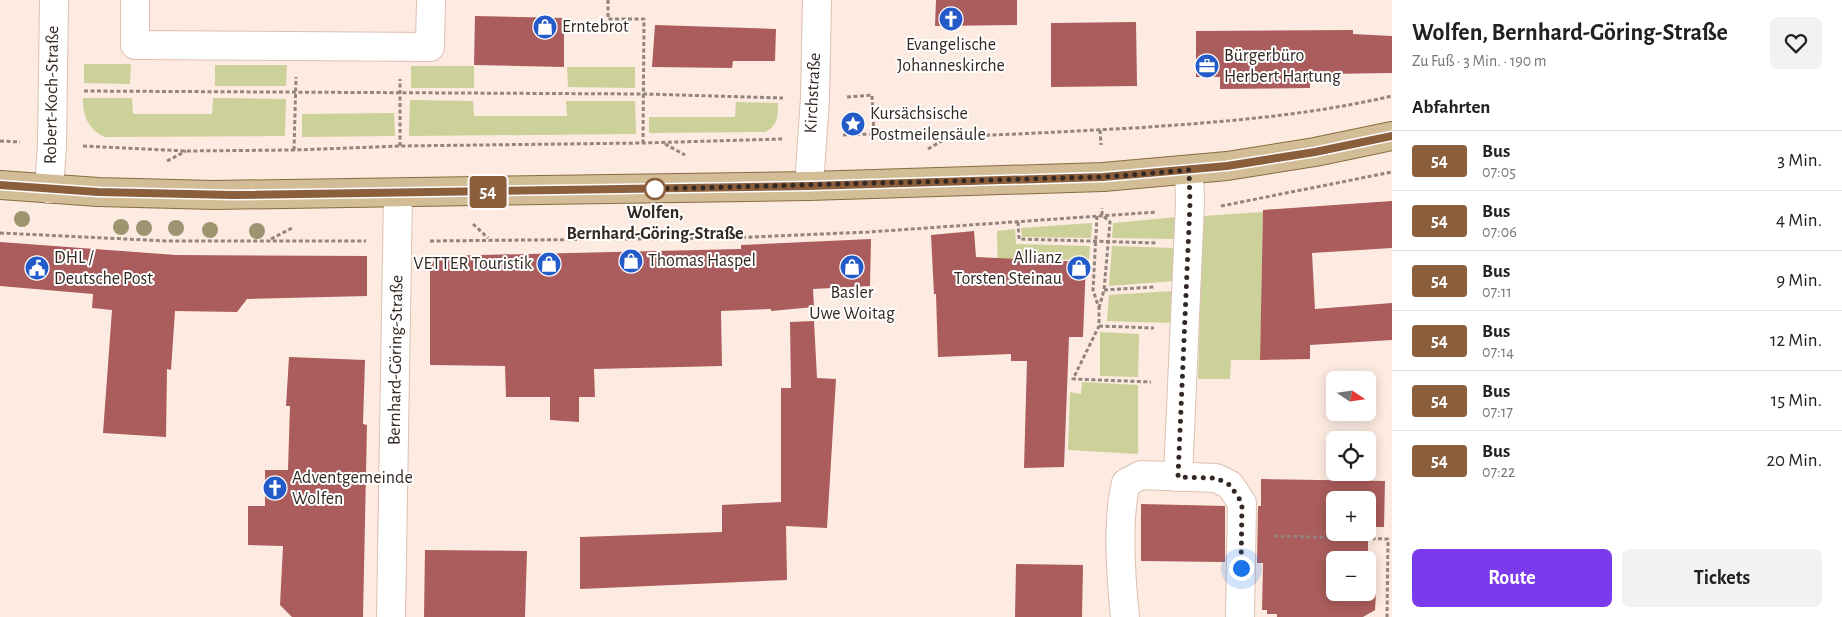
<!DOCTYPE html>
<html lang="de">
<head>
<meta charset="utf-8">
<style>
  :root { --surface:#fff; --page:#f2f2f2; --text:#202124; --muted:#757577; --line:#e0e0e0; --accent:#7c3aed }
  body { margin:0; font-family:"Alegreya Sans",sans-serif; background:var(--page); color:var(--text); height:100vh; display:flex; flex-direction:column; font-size:19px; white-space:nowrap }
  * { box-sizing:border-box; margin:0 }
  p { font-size:16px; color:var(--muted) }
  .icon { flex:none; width:28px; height:28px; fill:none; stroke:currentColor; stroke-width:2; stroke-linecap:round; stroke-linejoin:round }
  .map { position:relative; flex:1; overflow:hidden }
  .details { display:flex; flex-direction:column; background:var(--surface); width:450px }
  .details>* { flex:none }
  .badge { padding:0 10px; border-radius:4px; font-size:18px; line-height:32px }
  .needle { width:32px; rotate:103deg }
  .controls { position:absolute; left:1326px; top:371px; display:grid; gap:10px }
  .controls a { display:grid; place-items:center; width:50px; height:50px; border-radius:8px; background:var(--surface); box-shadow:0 2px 12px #0003; font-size:25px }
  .you { position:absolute; width:25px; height:25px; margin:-12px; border:4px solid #fff; border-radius:50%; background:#1a73e8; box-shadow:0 0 0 8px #1a73e833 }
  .map>.badge { position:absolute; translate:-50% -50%; box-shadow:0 0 0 2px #fff }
  h2 { padding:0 20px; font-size:19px; line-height:45px }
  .round { display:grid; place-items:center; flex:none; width:52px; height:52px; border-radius:8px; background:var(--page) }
  .summary { display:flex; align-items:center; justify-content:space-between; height:85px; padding:0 20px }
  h1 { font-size:24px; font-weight:700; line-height:38px }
  .primary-button { display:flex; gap:10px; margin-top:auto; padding:10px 20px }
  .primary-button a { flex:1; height:58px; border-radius:8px; background:var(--accent); color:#fff; font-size:20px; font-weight:700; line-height:58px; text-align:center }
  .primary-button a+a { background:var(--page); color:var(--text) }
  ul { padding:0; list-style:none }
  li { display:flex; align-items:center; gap:15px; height:60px; padding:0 20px; border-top:1px solid var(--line) }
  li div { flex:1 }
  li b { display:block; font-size:19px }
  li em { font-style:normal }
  li .badge { min-width:55px; font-weight:700; text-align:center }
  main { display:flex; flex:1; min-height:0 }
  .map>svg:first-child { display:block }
  .green { fill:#ccd099 }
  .building { fill:#aa5d5c; fill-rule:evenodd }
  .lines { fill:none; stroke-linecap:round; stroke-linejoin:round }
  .minor-casing { stroke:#ddc0b0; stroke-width:30 }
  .major-casing { stroke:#886c41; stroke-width:30 }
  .path { stroke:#93857d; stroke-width:3; stroke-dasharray:4 2.5; stroke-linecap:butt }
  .minor { stroke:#fff; stroke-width:28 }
  .major { stroke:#d3bd97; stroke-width:28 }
  .tree { fill:#9c9570 }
  .line-casing { stroke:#fff; stroke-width:11 }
  .line { stroke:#8b5e3c; stroke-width:8 }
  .walk { stroke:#332822; stroke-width:5; stroke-dasharray:0 9 }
  .stop-dot { fill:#fff; stroke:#8b5e3c; stroke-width:2.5 }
  .labels { text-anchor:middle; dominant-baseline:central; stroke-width:4; stroke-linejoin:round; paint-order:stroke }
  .poi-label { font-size:18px; fill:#332822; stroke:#fff; text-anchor:start }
  .street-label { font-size:18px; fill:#332822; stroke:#fff }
  .stop-label { font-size:18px; font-weight:bold; fill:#332822; stroke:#fff }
</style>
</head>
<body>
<main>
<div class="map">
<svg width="1392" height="617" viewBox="0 0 1392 617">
  <rect width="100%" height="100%" fill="#fdebe1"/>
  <!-- green -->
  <g class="green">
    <path d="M84 64H131L130 84 84 83Z"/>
    <path d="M215 65H287L286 86H215Z"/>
    <rect x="411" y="66" width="63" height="22"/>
    <path d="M567 67H635V88L568 87Z"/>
    <path d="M83 98H132L133 114H212L213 98 286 99 285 136 104 137C87 127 83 116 83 98Z"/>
    <path d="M410 100 473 101 474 116H567L566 101H635L636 134 409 136Z"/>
    <path d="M736 102 778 103C778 116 778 126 765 132L649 133V117H735Z"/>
    <path d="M394 113 395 136 302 137V114Z"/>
    <path d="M1263 212 1260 360H1231L1230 379H1198L1203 216Z"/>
    <path d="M1178 217 1177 239 1112 238 1113 223Z"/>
    <path d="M1092 223 1091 238 1022 237 1021 228Z"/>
    <path d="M1015 229 1016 244 1090 246 1089 261 1023 257 1019 331H999L997 231Z"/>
    <path d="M1112 246 1176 248 1174 281 1109 286Z"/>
    <path d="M1173 291 1171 323 1107 321 1109 295Z"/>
    <path d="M1100 332 1139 334 1138 377 1100 376Z"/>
    <path d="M1082 382 1138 385V454L1068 450 1070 392 1081 394Z"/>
  </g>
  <!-- building -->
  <g class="building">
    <path d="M936 0H1017V25L935 26Z"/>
    <path d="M475 16 564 18V67L474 65Z"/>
    <path d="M1136 22 1137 86 1051 87V23Z"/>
    <path d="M655 25 776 29 775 61H733L732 68 652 67Z"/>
    <path d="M1353 30V34L1392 36V73L1325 74V77H1310V88L1220 89V77H1196V31Z"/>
    <path d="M1392 201V248L1312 253 1315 309 1392 303V340L1310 345V359L1260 360 1263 210Z"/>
    <path d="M974 231 976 257 1086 262 1083 337H1069L1064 467 1024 468 1027 361H1011V354L938 357 936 294H934L931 235Z"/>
    <path d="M871 239 870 286 813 289 814 307 771 311V309L721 311 722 366 594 369 595 397H579V422L550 420V397H506L505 366 430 365V264L439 256 741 249V245Z"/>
    <path d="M0 242 176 255 367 256V296L247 299 237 312 175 311 171 370 167 369 166 437 103 433 112 310 92 308 93 294 0 286Z"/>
    <path d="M814 321 817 378 836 379 827 528 786 526 787 580 580 589V537L722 532V505L781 502V388H791L790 322Z"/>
    <path d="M289 357 365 360 363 424 367 425 363 617H292L280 605 283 546 248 545V506H265V470H288L290 406H286Z"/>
    <path d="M1261 479 1385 481 1384 527H1368V587L1376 592 1375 610 1363 617H1277V614H1267V610H1262L1263 563H1257L1258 506H1261ZM1335 500H1368V532H1335ZM1335 560H1368V592H1335Z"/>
    <path d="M1141 504 1225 506V562L1141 561Z"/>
    <path d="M425 550 527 551 525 617H424Z"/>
    <path d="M1016 564 1083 565 1082 617H1015Z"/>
  </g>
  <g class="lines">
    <defs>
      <g id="minor">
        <path d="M135 0V45L430 47 431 0"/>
        <path d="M809 186 815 98 817 0"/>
        <path d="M49 189 52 145 54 0"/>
        <path d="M1178 477 1190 203 1189 170"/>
        <path d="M391 617 398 193"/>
        <path d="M1125 617C1121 579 1117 519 1126 483L1141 475 1216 478 1230 485 1242 503 1240 617"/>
      </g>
      <path id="major" d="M0 185 98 192 214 195 809 186 1103 177 1227 166 1315 152 1392 136"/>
    </defs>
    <!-- minor casing -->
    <use href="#minor" class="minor-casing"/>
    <!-- major casing -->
    <use href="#major" class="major-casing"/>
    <!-- path -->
    <g class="path">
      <path d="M608 0V19H644L643 143"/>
      <path d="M84 91 643 94 783 98"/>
      <path d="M847 97 872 95 874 134"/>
      <path d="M1100 130 1101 145"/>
      <path d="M843 135C879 133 916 136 952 136 1013 135 1073 131 1134 128 1221 122 1306 116 1392 96"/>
      <path d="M0 141 20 142"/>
      <path d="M665 144 685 155"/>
      <path d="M83 146 186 151 294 150 400 146 643 143 782 139"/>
      <path d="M400 146V79"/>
      <path d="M928 149 950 136"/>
      <path d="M294 150 296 77"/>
      <path d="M167 161 186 151"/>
      <path d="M1221 206 1392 172"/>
      <path d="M1097 216 1093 290 1099 308V326L1073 379 1151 382"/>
      <path d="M1018 222 1019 239 1157 243"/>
      <path d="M473 224 488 238"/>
      <path d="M0 233 167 241H366"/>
      <path d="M271 239 294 227"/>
      <path d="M430 241 728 238 869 232 1157 212"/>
      <path d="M1104 290 1155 287"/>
      <path d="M1099 308 1104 290 1110 222 1102 215V208"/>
      <path d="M1099 326 1154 328"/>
      <path d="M1274 536 1388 539 1387 617"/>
    </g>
    <!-- minor -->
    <use href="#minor" class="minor"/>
    <!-- major -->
    <use href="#major" class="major"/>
  </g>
  <!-- trees -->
  <g class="tree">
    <circle cx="22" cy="219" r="8"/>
    <circle cx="121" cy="227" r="8"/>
    <circle cx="144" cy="228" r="8"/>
    <circle cx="176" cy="228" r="8"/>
    <circle cx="210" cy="230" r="8"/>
    <circle cx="257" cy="231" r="8"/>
  </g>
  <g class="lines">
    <defs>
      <path id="line" d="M0 185 98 192 233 195 809 186 1103 177 1227 166 1315 152 1392 136"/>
    </defs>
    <!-- line casing -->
    <use href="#line" class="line-casing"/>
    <!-- line -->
    <use href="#line" class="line"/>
    <!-- walk -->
    <path class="walk" d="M655 189H652L1103 177 1189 170 1190 203 1178 477 1216 478 1230 485 1242 503 1241 568"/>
  </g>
  <!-- icons -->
  <defs>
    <symbol id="church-disc" viewBox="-11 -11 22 22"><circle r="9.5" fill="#245bc8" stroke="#fff"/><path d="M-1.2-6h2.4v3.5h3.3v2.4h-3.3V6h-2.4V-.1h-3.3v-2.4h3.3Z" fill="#fff"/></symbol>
    <symbol id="shop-disc" viewBox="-11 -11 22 22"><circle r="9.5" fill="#245bc8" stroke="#fff"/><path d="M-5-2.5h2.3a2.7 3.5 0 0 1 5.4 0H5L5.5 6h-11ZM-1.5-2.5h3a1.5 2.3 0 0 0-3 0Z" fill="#fff"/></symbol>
    <symbol id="office-disc" viewBox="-11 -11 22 22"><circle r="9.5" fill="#245bc8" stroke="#fff"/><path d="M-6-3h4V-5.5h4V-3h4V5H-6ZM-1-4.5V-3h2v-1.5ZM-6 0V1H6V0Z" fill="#fff"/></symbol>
    <symbol id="sight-disc" viewBox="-11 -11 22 22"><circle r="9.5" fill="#245bc8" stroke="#fff"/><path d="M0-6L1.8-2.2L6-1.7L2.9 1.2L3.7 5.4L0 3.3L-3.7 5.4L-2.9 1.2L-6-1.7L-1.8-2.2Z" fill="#fff"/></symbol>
    <symbol id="civic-disc" viewBox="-11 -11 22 22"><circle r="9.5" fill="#245bc8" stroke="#fff"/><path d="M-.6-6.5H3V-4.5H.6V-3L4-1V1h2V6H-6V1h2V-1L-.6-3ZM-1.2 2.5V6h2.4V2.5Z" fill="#fff"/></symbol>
  </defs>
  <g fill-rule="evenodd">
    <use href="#church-disc" x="937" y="5" width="28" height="28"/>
    <use href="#shop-disc" x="531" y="13" width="28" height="28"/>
    <use href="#office-disc" x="1193" y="52" width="28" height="28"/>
    <use href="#sight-disc" x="839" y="110" width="28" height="28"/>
    <use href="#shop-disc" x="617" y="247" width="28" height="28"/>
    <use href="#shop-disc" x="535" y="250" width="28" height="28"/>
    <use href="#shop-disc" x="838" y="253" width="28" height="28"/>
    <use href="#civic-disc" x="23" y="254" width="28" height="28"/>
    <use href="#shop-disc" x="1065" y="254" width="28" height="28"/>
    <use href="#church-disc" x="261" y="474" width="28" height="28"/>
  </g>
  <!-- markers -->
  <circle class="stop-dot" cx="655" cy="189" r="10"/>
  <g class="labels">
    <!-- poi labels -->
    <g class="poi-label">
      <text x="562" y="27">Erntebrot</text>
      <text x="951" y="45" text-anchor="middle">Evangelische<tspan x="951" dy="21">Johanneskirche</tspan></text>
      <text x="1224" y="56">Bürgerbüro<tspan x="1224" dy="21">Herbert Hartung</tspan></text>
      <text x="870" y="114">Kursächsische<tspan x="870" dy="21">Postmeilensäule</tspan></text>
      <text x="54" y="258">DHL /<tspan x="54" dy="21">Deutsche Post</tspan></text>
      <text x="1062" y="258" text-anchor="end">Allianz<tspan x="1062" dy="21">Torsten Steinau</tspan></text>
      <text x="648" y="261">Thomas Haspel</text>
      <text x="532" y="264" text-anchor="end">VETTER Touristik</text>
      <text x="852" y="293" text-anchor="middle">Basler<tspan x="852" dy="21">Uwe Woitag</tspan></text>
      <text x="292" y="478">Adventgemeinde<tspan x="292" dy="21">Wolfen</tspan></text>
    </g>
    <!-- street labels -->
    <g class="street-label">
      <text transform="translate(813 93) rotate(-87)">Kirchstraße</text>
      <text transform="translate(52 95) rotate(-89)">Robert-Koch-Straße</text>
      <text transform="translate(396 360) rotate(-89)">Bernhard-Göring-Straße</text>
    </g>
    <!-- stop labels -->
    <g class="stop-label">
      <text x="655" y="213">Wolfen,<tspan x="655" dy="21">Bernhard-Göring-Straße</tspan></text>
    </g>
  </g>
</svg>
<div class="controls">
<a><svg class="needle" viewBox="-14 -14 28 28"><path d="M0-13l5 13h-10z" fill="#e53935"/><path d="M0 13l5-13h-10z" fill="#757577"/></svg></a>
<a><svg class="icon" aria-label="locate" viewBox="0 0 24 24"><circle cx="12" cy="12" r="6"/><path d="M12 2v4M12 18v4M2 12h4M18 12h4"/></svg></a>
<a>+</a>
<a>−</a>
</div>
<div class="you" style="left:1241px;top:568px"></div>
<b class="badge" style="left:488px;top:192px;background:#8b5e3c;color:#fff">54</b>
</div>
<section class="details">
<div class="summary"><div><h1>Wolfen, Bernhard-Göring-Straße</h1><p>Zu Fuß · 3 Min. · 190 m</p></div><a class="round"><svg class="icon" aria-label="heart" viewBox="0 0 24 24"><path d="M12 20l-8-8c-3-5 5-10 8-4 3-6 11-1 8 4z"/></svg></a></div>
<h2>Abfahrten</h2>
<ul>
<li><span class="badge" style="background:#8b5e3c;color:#fff">54</span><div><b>Bus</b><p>07:05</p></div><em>3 Min.</em></li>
<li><span class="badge" style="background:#8b5e3c;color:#fff">54</span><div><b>Bus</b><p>07:06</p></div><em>4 Min.</em></li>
<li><span class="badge" style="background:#8b5e3c;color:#fff">54</span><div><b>Bus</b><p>07:11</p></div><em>9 Min.</em></li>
<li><span class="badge" style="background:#8b5e3c;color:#fff">54</span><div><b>Bus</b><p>07:14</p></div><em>12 Min.</em></li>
<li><span class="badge" style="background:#8b5e3c;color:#fff">54</span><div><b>Bus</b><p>07:17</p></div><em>15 Min.</em></li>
<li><span class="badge" style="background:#8b5e3c;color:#fff">54</span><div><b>Bus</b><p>07:22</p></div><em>20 Min.</em></li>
</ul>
<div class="primary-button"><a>Route</a><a>Tickets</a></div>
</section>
</main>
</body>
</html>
